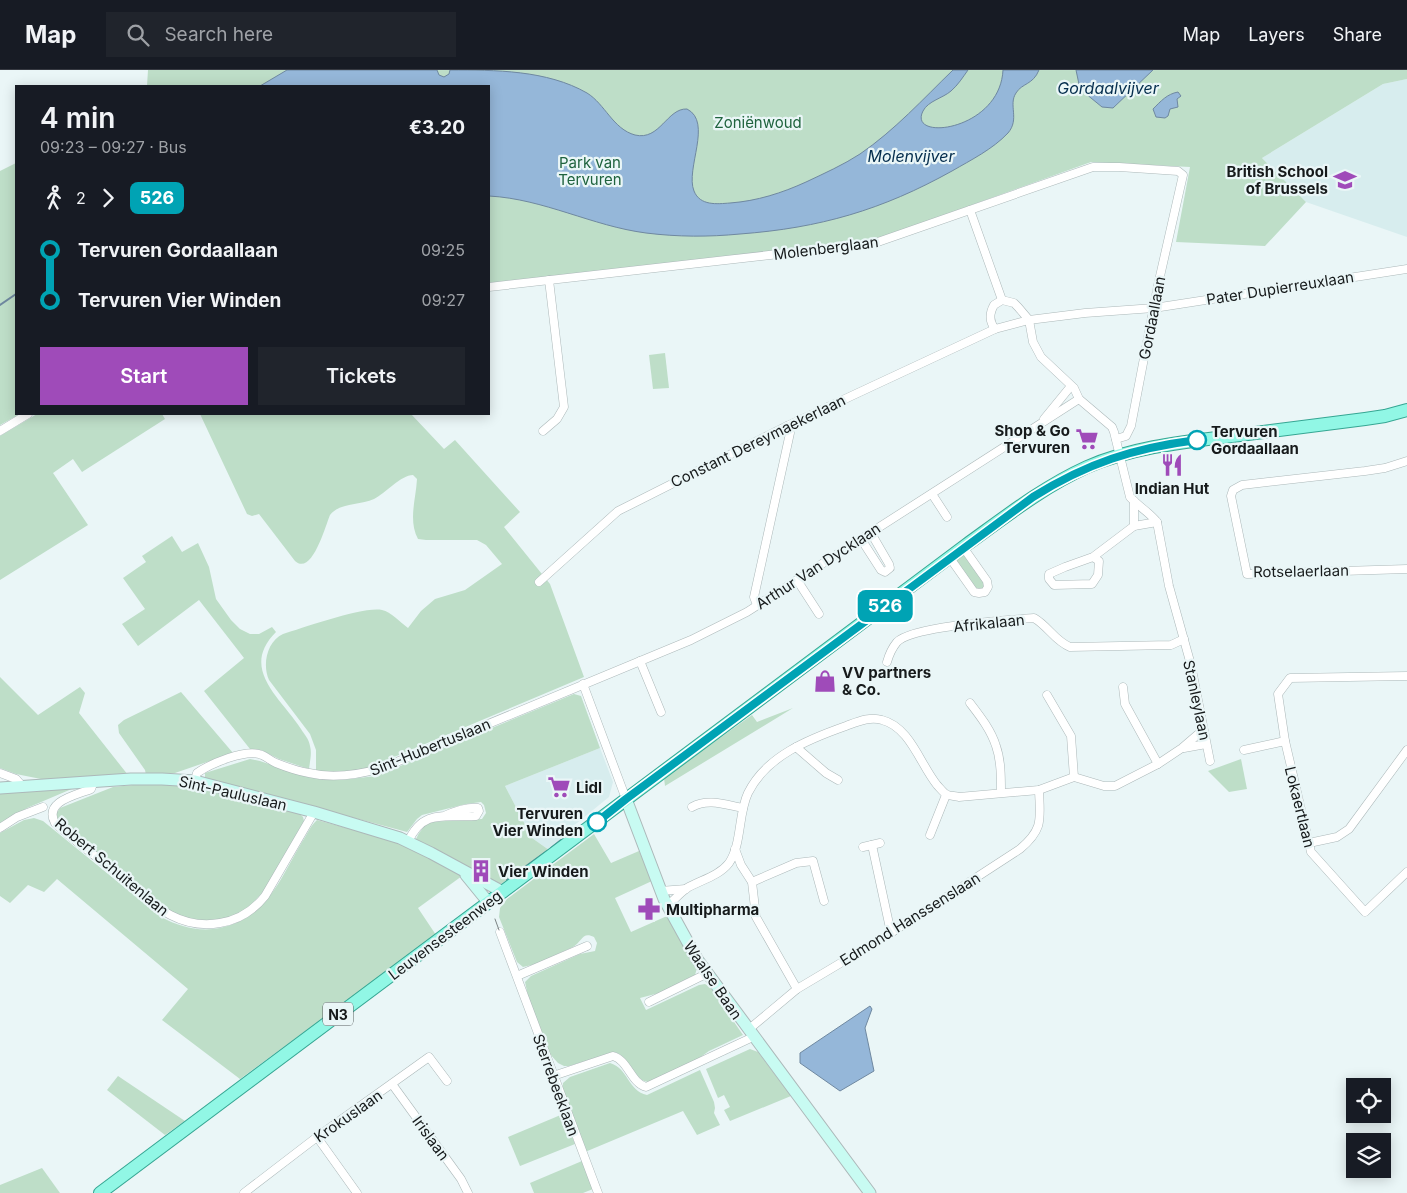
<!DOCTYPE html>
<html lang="en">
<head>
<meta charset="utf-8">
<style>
  :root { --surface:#171b24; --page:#20242c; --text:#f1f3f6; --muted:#9ea1a6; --line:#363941; --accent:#9f4bb9 }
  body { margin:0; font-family:Inter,sans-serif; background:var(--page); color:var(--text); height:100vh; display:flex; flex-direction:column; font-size:19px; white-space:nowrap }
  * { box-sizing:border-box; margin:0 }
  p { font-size:16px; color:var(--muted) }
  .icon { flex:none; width:28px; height:28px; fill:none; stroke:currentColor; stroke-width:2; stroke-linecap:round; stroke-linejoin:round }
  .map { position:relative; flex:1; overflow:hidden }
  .drawer { position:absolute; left:15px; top:15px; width:475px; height:330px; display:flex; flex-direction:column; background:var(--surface); border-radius:0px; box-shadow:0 2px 12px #0003 }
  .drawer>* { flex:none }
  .badge { padding:0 10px; border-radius:8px; font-size:18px; line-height:32px }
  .fabs { position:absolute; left:1346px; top:1008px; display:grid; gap:10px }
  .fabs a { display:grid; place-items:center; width:45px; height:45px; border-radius:0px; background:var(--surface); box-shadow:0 2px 12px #0003; font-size:25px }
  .map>.badge { position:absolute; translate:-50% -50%; box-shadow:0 0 0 2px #fff }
  .legs { display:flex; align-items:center; gap:8px; height:55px; padding:0 25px; font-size:16px }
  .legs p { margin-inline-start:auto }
  .head { display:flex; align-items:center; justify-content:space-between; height:85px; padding:0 25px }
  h1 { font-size:28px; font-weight:600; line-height:38px }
  .cta { display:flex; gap:10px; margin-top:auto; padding:10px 25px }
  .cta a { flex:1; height:58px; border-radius:0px; background:var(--accent); color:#fff; font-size:20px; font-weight:600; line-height:58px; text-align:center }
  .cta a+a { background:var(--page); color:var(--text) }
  ul { padding:0 25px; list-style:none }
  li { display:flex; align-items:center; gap:18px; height:50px; font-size:19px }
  li i { display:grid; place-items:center; width:8px; height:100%; margin:0 6px; background:currentColor }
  li i::after { content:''; width:12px; height:12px; margin:-6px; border:4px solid; border-radius:50%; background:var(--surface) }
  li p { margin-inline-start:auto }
  li:first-child i { background:linear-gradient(#0000 50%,currentColor 0) }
  li:last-child i { background:linear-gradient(currentColor 50%,#0000 0) }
  header { display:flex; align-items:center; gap:30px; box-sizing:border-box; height:70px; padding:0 25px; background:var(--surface); border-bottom:1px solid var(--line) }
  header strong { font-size:24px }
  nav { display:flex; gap:28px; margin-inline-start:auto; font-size:18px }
  .search { width:350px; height:45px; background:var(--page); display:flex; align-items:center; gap:12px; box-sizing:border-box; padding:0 18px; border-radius:0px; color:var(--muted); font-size:19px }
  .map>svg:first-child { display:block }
  .built { fill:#d7edee }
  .green { fill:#bedec8 }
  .water { fill:#95b7d9; stroke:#6f88a0 }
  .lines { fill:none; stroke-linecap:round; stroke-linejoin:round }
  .stream { stroke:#6f88a0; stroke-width:2 }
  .street-casing { stroke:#acb8b9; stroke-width:9 }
  .secondary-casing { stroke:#acb8b9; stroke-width:13 }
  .primary-casing { stroke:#36a693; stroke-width:14 }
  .street { stroke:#fff; stroke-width:8 }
  .secondary { stroke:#c8fbf2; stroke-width:11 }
  .primary { stroke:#91f7e5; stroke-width:12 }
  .tram { stroke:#7b8384; stroke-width:1 }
  .line-1-casing { stroke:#fff; stroke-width:11 }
  .line-1 { stroke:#00a3b4; stroke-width:8 }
  .stop-1-dot { fill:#fff; stroke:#00a3b4; stroke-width:2.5 }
  .labels { text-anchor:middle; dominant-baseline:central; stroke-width:4.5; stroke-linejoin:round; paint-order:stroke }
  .shield { fill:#eaf6f7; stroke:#565c5d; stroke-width:1 }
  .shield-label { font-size:14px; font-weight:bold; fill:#161a1b }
  .park-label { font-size:15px; fill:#1f633e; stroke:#eaf6f7 }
  .poi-label { font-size:15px; font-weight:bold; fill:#161a1b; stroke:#eaf6f7; text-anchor:start }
  .street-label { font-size:15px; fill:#161a1b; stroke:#eaf6f7 }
  .stop-label { font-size:15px; font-weight:bold; fill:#161a1b; stroke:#eaf6f7; text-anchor:start }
  .water-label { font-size:16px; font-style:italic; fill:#042d4d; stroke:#eaf6f7 }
</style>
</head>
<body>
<header>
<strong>Map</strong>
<div class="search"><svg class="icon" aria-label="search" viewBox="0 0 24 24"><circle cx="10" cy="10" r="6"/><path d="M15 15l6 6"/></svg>Search here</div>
<nav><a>Map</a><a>Layers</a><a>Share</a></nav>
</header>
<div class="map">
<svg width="1407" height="1123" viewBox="0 0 1407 1123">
  <rect width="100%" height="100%" fill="#eaf6f7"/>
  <!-- built -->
  <g class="built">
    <path d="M1407 9V167L1306 132 1262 88 1383 14Z"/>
    <path d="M600 678 613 712 609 727 561 766 563 770 549 780 532 768 505 716Z"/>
  </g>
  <!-- green -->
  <g class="green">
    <path d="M148 0H1407V9L1383 14 1262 88 1306 132 1265 176 1176 172 1190 97 1091 92 875 170 489 213V16H147Z"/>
    <path d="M16 93V344H20L0 355V101Z"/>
    <path d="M665 283 669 318 653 319 649 285Z"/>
    <path d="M37 344H162L165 349 82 402 73 389 53 403 88 455 0 510V366Z"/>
    <path d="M200 344H411L444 379 455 370 520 442 504 457 550 514 584 607 387 690C367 704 339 703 316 702V680L310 664 269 610C262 595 267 571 283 564 303 558 364 536 382 540 391 542 400 552 408 558L421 541 435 529 465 520 502 494 486 475 477 470H426L418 469C408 450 416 429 417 409L413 405C401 405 386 423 374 429 360 435 339 433 330 445 325 457 312 506 295 491L259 444 252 446 247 444Z"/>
    <path d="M172 466 182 482 198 473 209 497 216 529 231 550 240 559 250 564H259L272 557 276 562C239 599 281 628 301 659 304 664 309 669 310 676 312 683 310 691 309 699L279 689 261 680 250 679 204 621 244 588 199 530 138 576 122 554 145 539 123 508 146 492 142 486Z"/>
    <path d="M963 481 985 513 984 519 977 520 953 489Z"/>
    <path d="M0 607 38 645 80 617 85 623 79 643 128 705 46 710 16 704 0 698Z"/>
    <path d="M181 622 233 683 175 703 146 705 145 700 119 663 118 655 124 650Z"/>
    <path d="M574 624 581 626 600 678 505 716 532 768 549 780 501 814 415 771 419 763 428 752 482 749 486 743 484 735 481 732 466 734 422 745 417 749 407 762 205 708V703L250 689 260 691 301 705 323 710H341L376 706Z"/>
    <path d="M793 638 665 716 664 708 752 645 757 652Z"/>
    <path d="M1241 689 1247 719 1229 722 1208 701Z"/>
    <path d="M143 714 191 716 300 744 303 747 304 751 264 821 246 840 230 848 207 852 191 850 170 842 57 750 56 744 60 738 113 717Z"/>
    <path d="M74 718 27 738 0 754V723Z"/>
    <path d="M34 748 43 751 161 847C180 857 199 862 220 858 267 848 280 809 302 772 307 765 310 756 317 750L401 773 462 806 418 838 436 865 240 1009 162 950 188 919 57 809 44 822 28 815 10 833 0 826V763L24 750Z"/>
    <path d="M594 764 611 793 639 781 652 811 615 828 631 862 667 846 697 898 695 905 659 923 640 928 646 940 699 915 705 914 710 917 743 965 709 981 695 991 649 1012C633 1011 630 987 615 982L569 996H564L558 993 549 983 528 926 525 912 531 906 580 884 595 881 597 873 594 867C582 861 582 872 573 877L536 894 523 897 517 892 499 847 500 838 507 829Z"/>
    <path d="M750 979 758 982 791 1026 730 1051 724 1040 730 1037 724 1025 718 1028 706 999Z"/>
    <path d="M610 993C628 998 628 1021 647 1025L700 1000 714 1032 715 1038 714 1043 720 1055 697 1065 683 1041 585 1082C579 1066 560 1027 563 1013L570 1007Z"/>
    <path d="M118 1006 185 1051 165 1065 107 1020Z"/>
    <path d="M563 1044 575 1074 520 1096 508 1067Z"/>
    <path d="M582 1091 593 1119 583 1123H534L530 1113Z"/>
    <path d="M42 1098 60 1123H0V1115Z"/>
  </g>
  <!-- water -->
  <g class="water">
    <path d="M287 0H437L439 5 444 7 449 4 450 0C495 0 547 0 587 23 605 34 613 59 635 65 660 71 667 38 687 39 713 52 685 99 694 121 700 136 717 134 730 133 757 131 782 123 806 112 825 103 843 95 860 84 895 60 923 29 953 0H968C963 7 958 15 951 21 943 28 928 31 923 41 907 72 1000 61 1003 0H1039C1033 15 1022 13 1016 23 1008 35 1020 49 1008 63 993 79 971 90 952 101 882 140 820 158 740 164 709 167 678 167 646 163 592 156 544 129 489 126V16H260Z"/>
    <path d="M1076 0H1153L1113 38 1102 37 1080 19Z"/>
    <path d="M1178 22 1181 26 1177 29 1178 37 1170 39 1168 46 1165 48 1156 47 1153 39C1161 31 1167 24 1178 22Z"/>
    <path d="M870 936 872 939 865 958 874 1001 840 1021 800 993V983Z"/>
  </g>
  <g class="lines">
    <!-- stream -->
    <g class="stream">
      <path d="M0 235 16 224"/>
      <path d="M551 778 561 770"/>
      <path d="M507 810 547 781"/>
    </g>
    <defs>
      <g id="street">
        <path d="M970 140 1002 230"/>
        <path d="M489 217 875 173 1093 97H1119L1178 101 1183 105 1158 215 1131 356 1126 366 1116 369"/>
        <path d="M995 259C989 251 989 244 994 235L1002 230 1014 233 1018 237 1029 250 1033 272 1041 287 1074 318 1079 329 1112 357 1114 362 1130 427C1138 436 1149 442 1157 452L1169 516 1191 595 1210 691"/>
        <path d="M1044 349 1071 316"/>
        <path d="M0 361 28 344"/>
        <path d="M543 361 557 349 564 337 549 210"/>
        <path d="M1407 391 1385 398 1365 401 1242 415 1233 420 1231 426 1247 504 1407 499"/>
        <path d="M932 424 947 447"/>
        <path d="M1134 431V456"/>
        <path d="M861 469 881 500 885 502 890 498 889 494 871 463"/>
        <path d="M1093 487 1099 491 1098 505 1092 514 1054 515 1049 509V504L1065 497 1093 487 1134 456 1157 452"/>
        <path d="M950 488 974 522 979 523 985 522 988 517 987 511 963 477"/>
        <path d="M797 510 819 544"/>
        <path d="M539 512 618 441 787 356 995 259 1029 250 1085 243 1154 238 1407 199"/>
        <path d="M757 535 754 527 790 363 787 356"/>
        <path d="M640 591 661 642"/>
        <path d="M887 592C889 585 892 578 897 572 912 556 1009 550 1034 548 1048 556 1055 571 1070 577L1171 575 1184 569"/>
        <path d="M1407 606 1290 608 1278 624 1285 671 1311 782 1365 842 1407 802"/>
        <path d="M583 614 626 729"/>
        <path d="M1123 617 1125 634 1158 694"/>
        <path d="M1047 625 1071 666 1074 707"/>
        <path d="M970 633C980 646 991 660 996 676 1001 690 1001 707 1001 722"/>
        <path d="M796 677 826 703 838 710"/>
        <path d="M1184 678 1206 674"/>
        <path d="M1244 680 1285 671"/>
        <path d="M0 703 16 709 23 717"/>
        <path d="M94 711 91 719C77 725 43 731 55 753 73 770 95 785 114 801 147 828 174 861 220 853 239 850 253 841 265 826L314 742"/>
        <path d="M195 711 197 703C210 694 246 678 262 685 267 687 271 691 276 693 286 697 297 701 309 703 334 709 358 705 382 698L691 570 747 542 1079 329"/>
        <path d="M692 737C708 728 726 735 743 738"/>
        <path d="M0 758 17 747 43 737"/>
        <path d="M930 765 946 725"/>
        <path d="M408 772C423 738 445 748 476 746L479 741 478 738C467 737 453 742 444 746"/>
        <path d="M1309 773 1337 767 1349 759 1407 680"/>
        <path d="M872 775 891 863"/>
        <path d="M863 777 880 773"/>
        <path d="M735 779 741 795 752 812 756 847 797 919"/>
        <path d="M752 812 796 793 813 791 824 831"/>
        <path d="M660 821 686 819"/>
        <path d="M667 836C674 830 680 823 687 818 701 810 719 806 729 793 742 774 738 744 748 723 766 686 809 669 846 656 857 652 870 646 882 650 910 657 920 694 937 715 940 718 944 724 948 725 951 726 956 726 959 727L1039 720 1074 707 1104 716H1115L1158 694 1182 678 1203 660"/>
        <path d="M500 862 598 1123"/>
        <path d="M517 906 587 876"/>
        <path d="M649 932 706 904"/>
        <path d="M748 960 797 919 891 863 1020 779C1044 759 1040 749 1039 720"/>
        <path d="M553 1006 613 986C628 990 631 1013 646 1017L753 967"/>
        <path d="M392 1014 461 1109 468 1123"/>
        <path d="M317 1067 357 1123"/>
        <path d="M244 1123 317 1067 429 987 447 1011"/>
      </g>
      <g id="secondary">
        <path d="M0 718 131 709H162L195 711 314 742 400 768 431 783 503 822"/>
        <path d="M626 729 664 829 697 889 870 1123"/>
        <path d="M466 805 488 832"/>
      </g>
      <path id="primary" d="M100 1123 966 475C1005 447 1043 417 1087 397 1133 377 1183 372 1232 366 1276 360 1321 355 1365 349L1385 346 1407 340"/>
    </defs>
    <!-- street casing -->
    <use href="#street" class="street-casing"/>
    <!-- secondary casing -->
    <use href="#secondary" class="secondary-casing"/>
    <!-- primary casing -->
    <use href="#primary" class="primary-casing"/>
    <!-- street -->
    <use href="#street" class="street"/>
    <!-- secondary -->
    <use href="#secondary" class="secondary"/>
    <!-- primary -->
    <use href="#primary" class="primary"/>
    <!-- tram -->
    <path class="tram" d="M495 849 499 860"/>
  </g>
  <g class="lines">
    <defs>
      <path id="line-1" d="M597 752 626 729 1033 427C1087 393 1134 378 1197 370"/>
    </defs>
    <!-- line-1 casing -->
    <use href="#line-1" class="line-1-casing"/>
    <!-- line-1 -->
    <use href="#line-1" class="line-1"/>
  </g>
  <!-- icons -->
  <defs>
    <symbol id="school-bare" viewBox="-9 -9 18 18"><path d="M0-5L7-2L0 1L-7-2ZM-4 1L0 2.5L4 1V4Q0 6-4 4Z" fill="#9f4bb9" stroke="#eaf6f7" stroke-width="2.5" paint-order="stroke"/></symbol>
    <symbol id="supermarket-bare" viewBox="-9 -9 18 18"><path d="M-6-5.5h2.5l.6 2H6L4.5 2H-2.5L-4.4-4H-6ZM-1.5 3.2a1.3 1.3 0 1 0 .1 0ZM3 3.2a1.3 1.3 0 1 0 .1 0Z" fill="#9f4bb9" stroke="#eaf6f7" stroke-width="2.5" paint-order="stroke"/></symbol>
    <symbol id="restaurant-bare" viewBox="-9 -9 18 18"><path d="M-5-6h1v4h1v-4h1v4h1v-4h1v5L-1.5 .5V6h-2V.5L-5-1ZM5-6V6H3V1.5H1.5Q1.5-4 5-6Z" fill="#9f4bb9" stroke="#eaf6f7" stroke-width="2.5" paint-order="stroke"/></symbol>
    <symbol id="shop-bare" viewBox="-9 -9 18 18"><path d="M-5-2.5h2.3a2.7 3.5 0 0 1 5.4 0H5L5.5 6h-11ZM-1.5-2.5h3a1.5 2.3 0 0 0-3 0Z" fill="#9f4bb9" stroke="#eaf6f7" stroke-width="2.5" paint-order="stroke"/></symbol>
    <symbol id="building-bare" viewBox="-9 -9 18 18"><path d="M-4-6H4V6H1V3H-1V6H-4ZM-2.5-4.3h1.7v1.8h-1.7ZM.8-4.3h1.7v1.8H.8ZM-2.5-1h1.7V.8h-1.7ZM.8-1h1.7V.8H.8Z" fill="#9f4bb9" stroke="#eaf6f7" stroke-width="2.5" paint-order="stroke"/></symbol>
    <symbol id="pharmacy-bare" viewBox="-9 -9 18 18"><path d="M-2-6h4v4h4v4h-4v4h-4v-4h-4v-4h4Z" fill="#9f4bb9" stroke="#eaf6f7" stroke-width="2.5" paint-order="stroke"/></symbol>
  </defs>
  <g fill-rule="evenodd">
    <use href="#school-bare" x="1329" y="94" width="32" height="32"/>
    <use href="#supermarket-bare" x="1071" y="353" width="32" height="32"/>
    <use href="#restaurant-bare" x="1156" y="379" width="32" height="32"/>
    <use href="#shop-bare" x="809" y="595" width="32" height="32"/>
    <use href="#supermarket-bare" x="543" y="701" width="32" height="32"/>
    <use href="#building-bare" x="465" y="785" width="32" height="32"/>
    <use href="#pharmacy-bare" x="633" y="823" width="32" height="32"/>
  </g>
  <!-- markers -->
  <g class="stop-1-dot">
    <circle cx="1197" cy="370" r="9"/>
    <circle cx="597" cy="752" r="9"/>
  </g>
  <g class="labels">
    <!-- shield labels -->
    <rect class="shield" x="323" y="932.5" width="30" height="23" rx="4"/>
    <g class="shield-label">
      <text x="338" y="944">N3</text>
    </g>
    <!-- park labels -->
    <g class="park-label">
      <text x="758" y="52">Zoniënwoud</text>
      <text x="590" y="92">Park van<tspan x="590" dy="17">Tervuren</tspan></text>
    </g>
    <!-- poi labels -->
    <g class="poi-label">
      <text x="1328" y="101" text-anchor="end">British School<tspan x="1328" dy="17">of Brussels</tspan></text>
      <text x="1070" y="360" text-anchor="end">Shop &amp; Go<tspan x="1070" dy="17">Tervuren</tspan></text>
      <text x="1172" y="418" text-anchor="middle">Indian Hut</text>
      <text x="842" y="602">VV partners<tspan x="842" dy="17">&amp; Co.</tspan></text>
      <text x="576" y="717">Lidl</text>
      <text x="498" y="801">Vier Winden</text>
      <text x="666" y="839">Multipharma</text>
    </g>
    <!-- street labels -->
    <g class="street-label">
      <text transform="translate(826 178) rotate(-7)">Molenberglaan</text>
      <text transform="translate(1280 218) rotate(-9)">Pater Dupierreuxlaan</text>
      <text transform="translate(1152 248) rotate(-79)">Gordaallaan</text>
      <text transform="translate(758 371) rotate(-26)">Constant Dereymaekerlaan</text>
      <text transform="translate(818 496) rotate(-33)">Arthur Van Dycklaan</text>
      <text transform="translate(1301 501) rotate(-1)">Rotselaerlaan</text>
      <text transform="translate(989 553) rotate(-6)">Afrikalaan</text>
      <text transform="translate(1197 630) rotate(78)">Stanleylaan</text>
      <text transform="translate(430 677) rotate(-22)">Sint-Hubertuslaan</text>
      <text transform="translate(233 723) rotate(13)">Sint-Pauluslaan</text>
      <text transform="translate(1300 737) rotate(76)">Lokaertlaan</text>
      <text transform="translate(112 797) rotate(40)">Robert Schuitenlaan</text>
      <text transform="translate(910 849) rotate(-32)">Edmond Hanssenslaan</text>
      <text transform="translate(445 865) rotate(-37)">Leuvensesteenweg</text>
      <text transform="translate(713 910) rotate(56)">Waalse Baan</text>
      <text transform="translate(556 1015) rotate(70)">Sterrebeeklaan</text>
      <text transform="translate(348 1046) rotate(-35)">Krokuslaan</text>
      <text transform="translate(431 1068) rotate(54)">Irislaan</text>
    </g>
    <!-- stop labels -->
    <g class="stop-label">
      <text x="1211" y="361">Tervuren<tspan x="1211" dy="17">Gordaallaan</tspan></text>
      <text x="583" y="743" text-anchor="end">Tervuren<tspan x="583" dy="17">Vier Winden</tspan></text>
    </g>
    <!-- water labels -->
    <g class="water-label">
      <text x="1108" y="18">Gordaalvijver</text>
      <text x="911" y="86">Molenvijver</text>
    </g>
  </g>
</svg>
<div class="fabs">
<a><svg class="icon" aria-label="locate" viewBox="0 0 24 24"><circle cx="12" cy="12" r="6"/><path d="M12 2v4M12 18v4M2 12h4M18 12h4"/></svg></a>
<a><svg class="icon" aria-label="layers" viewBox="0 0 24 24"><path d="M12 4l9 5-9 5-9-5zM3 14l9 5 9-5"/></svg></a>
</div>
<b class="badge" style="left:885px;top:536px;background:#00a3b4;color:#fff">526</b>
<section class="drawer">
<div class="head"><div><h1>4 min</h1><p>09:23 – 09:27 · Bus</p></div><b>€3.20</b></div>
<div class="legs"><svg class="icon" aria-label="walk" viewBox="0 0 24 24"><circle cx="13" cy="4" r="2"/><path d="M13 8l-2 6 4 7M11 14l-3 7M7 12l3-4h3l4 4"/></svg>2<svg class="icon" aria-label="forward" viewBox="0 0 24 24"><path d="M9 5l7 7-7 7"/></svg><b class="badge" style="background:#00a3b4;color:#fff">526</b></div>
<ul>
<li><i style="color:#00a3b4"></i><b>Tervuren Gordaallaan</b><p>09:25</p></li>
<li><i style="color:#00a3b4"></i><b>Tervuren Vier Winden</b><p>09:27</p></li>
</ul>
<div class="cta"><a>Start</a><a>Tickets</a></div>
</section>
</div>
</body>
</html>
